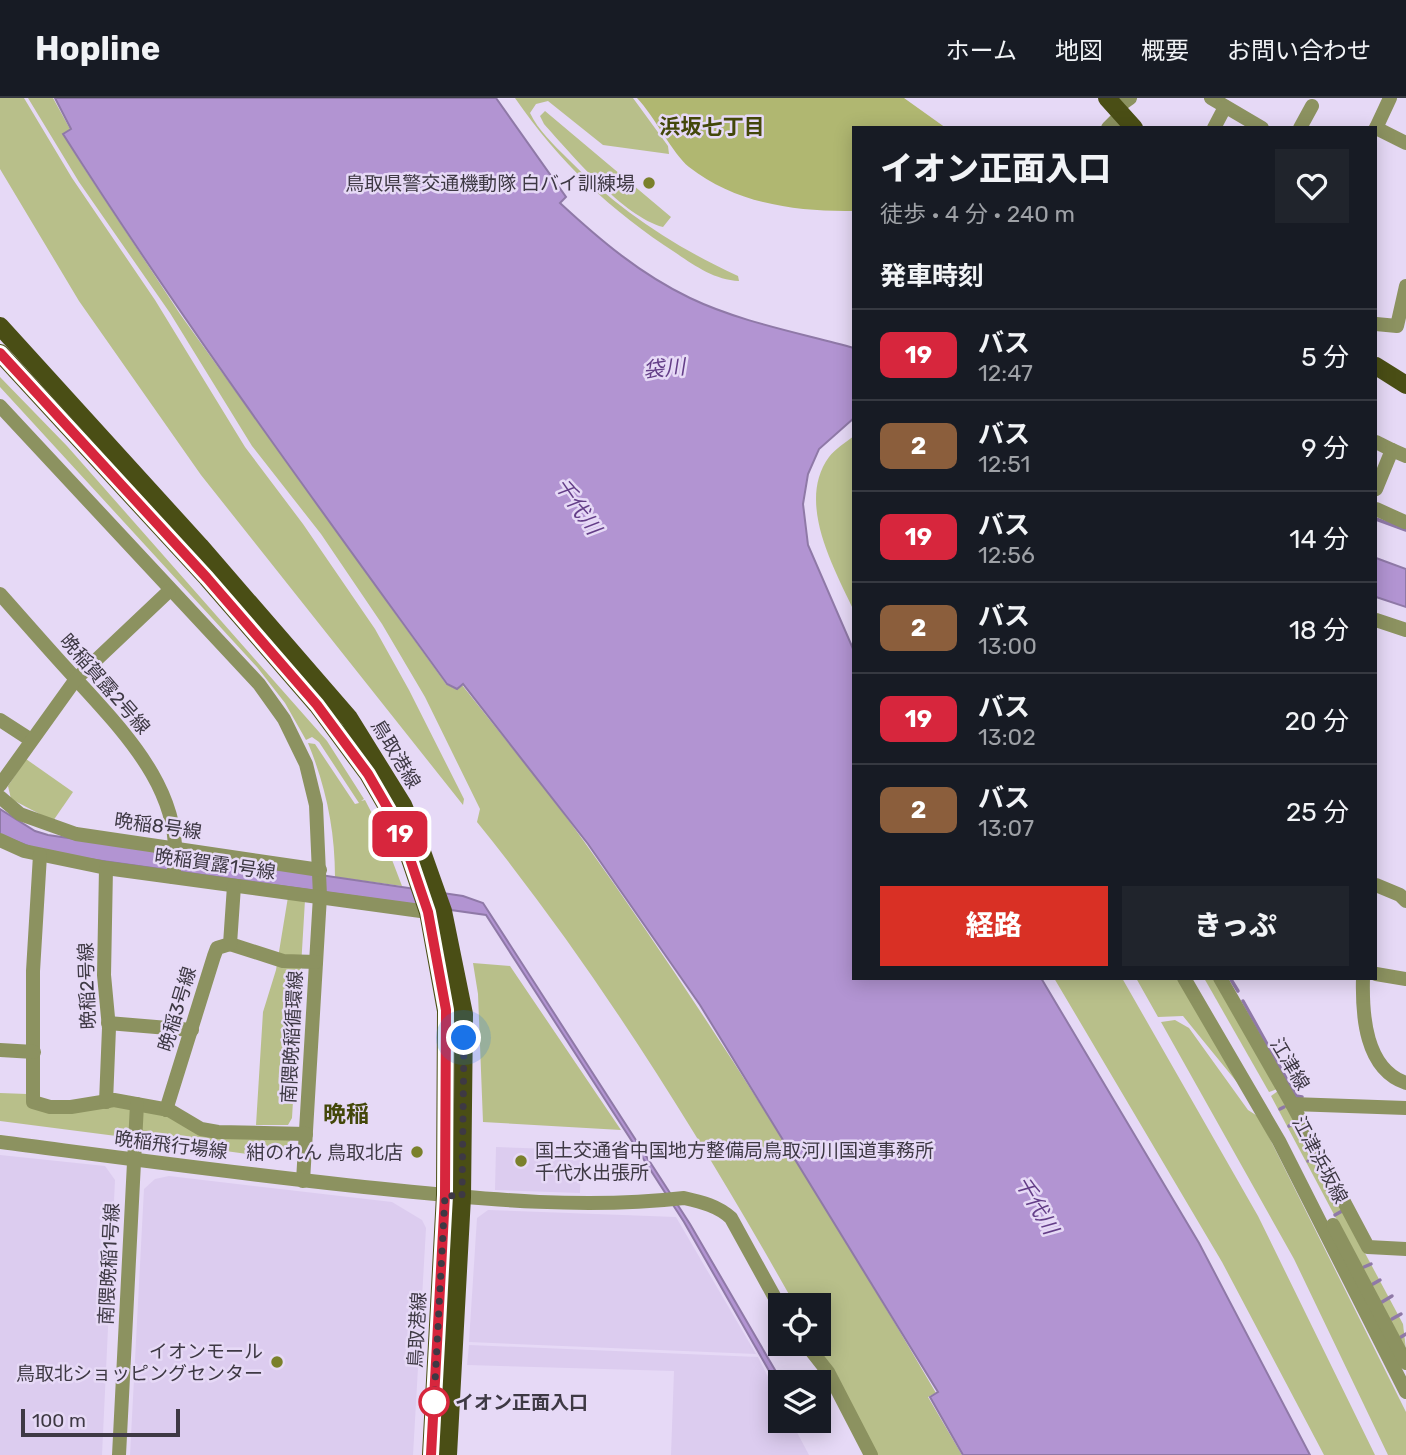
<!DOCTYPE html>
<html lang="ja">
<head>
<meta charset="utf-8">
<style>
  :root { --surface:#171b24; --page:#20242c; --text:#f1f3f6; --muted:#9ea1a6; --line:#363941; --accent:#d93025 }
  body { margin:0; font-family:Rubik,"Noto Sans JP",sans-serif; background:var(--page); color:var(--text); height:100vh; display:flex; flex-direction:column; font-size:26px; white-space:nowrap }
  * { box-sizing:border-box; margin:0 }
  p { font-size:23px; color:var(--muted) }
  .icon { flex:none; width:38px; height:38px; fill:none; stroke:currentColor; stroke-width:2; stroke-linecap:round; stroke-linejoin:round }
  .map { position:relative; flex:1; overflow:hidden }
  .panel { position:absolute; left:852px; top:28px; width:525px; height:854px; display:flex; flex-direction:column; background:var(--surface); border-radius:0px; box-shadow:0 4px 18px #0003 }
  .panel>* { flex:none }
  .badge { padding:0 14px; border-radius:10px; font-size:24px; line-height:46px }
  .fabs { position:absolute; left:768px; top:1195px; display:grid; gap:14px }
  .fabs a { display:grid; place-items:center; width:63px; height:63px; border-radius:0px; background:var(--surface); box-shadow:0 4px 18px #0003; font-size:35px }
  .scale { position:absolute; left:21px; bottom:18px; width:159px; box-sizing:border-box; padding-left:7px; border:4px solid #3e3944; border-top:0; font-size:19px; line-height:24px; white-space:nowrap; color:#3e3944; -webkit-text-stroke:5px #e6d9f6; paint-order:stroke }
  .you { position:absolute; width:35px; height:35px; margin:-18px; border:5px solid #fff; border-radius:50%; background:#1a73e8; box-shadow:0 0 0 10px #1a73e833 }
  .map>.badge { position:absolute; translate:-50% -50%; box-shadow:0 0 0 4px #fff }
  h2 { padding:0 28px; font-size:26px; line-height:63px }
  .round { display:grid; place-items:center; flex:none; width:74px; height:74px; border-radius:0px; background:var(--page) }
  .headline { display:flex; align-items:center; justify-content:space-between; height:119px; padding:0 28px }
  h1 { font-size:33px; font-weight:800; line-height:52px }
  .button { display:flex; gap:14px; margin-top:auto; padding:14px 28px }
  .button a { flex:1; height:80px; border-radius:0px; background:var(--accent); color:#fff; font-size:28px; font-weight:800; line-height:80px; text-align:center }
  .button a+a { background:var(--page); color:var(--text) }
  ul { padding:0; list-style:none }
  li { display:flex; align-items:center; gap:21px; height:91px; padding:0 28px; border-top:2px solid var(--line) }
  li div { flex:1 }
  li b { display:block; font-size:26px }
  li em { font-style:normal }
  li .badge { min-width:77px; font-weight:700; text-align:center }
  header { display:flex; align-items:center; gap:42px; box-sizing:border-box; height:98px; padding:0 35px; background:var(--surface); border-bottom:2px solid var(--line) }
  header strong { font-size:33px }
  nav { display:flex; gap:38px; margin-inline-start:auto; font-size:24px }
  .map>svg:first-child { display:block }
  .built { fill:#dcccef }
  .green { fill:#b8bf8a }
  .forest { fill:#b0b771 }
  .water { fill:#b294d2; stroke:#8f79a7; stroke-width:2 }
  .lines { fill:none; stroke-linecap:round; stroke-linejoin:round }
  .stream { stroke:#8f79a7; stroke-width:3.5 }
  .minor { stroke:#8c9260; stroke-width:14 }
  .major { stroke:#4a4e15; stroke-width:18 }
  .line-casing { stroke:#fff; stroke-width:16 }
  .line { stroke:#d7263d; stroke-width:10 }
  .walk { stroke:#3e3944; stroke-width:7; stroke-dasharray:0 12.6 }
  .poi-dot { fill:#7a802b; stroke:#e6d9f6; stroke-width:2.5 }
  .stop-dot { fill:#fff; stroke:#d7263d; stroke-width:3.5 }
  .labels { text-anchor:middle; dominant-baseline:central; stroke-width:5; stroke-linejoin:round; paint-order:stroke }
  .poi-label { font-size:19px; fill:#3e3944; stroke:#e6d9f6; text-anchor:end }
  .street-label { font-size:19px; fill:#3e3944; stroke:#e6d9f6 }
  .stop-label { font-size:19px; font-weight:bold; fill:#3e3944; stroke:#e6d9f6; text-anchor:start }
  .neighbourhood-label { font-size:21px; font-weight:bold; fill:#434709; stroke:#e6d9f6 }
  .water-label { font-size:21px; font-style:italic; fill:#643e88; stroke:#e6d9f6 }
  .quarter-label { font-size:23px; font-weight:bold; fill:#434709; stroke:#e6d9f6 }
</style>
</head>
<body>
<header>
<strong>Hopline</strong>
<nav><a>ホーム</a><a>地図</a><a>概要</a><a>お問い合わせ</a></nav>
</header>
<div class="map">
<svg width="1406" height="1357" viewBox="0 0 1406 1357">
  <rect width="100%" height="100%" fill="#e6d9f6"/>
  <!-- built -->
  <g class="built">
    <path d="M496 1049 581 1052 580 1095 495 1092Z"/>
    <path d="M0 1057 105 1068 115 1082 102 1357H0Z"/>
    <path d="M169 1078 392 1104 422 1122 426 1130 413 1357H130L144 1091 155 1081Z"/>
    <path d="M488 1112 676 1119 756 1256 469 1244 477 1120Z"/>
    <path d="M469 1247 758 1259 780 1303V1323H791L809 1357H671L674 1273 467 1267Z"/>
  </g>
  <!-- green -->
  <g class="green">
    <path d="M0 0H24L72 80 155 202 245 349 303 426 375 531 409 592 464 701 463 707 201 377 79 203 0 71Z"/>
    <path d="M28 0H53L70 31 63 36 84 70 180 216 446 586 456 591 462 587C502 638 545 689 583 742 710 920 825 1106 936 1295L928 1299 962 1357H876L816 1246H819V1208L795 1207C701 1040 598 874 477 724L480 711 425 599 382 526 321 436 252 348 170 215 79 84Z"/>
    <path d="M515 0H633L668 48 669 56 603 47 548 3 536 6 530 15C538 32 554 47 567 60 617 111 673 148 738 178L739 183C715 182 695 168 676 155 611 113 559 64 515 0Z"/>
    <path d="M545 13 671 119 663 129C624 119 571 56 544 26L540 18Z"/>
    <path d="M0 279 67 348 327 643 364 701 361 703 365 702 381 733 402 788 335 779C335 732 326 689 308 645L315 646 355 706 359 705 319 644 312 639 306 642 285 605 257 569 0 289Z"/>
    <path d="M854 338V513C834 470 796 404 829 359 835 351 846 344 854 338Z"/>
    <path d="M26 661 73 694 53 723 11 701 8 688Z"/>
    <path d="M288 799 305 802 292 1020 288 1027H256L263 914 276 872Z"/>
    <path d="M473 865 510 868 621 1032 483 1024 478 896Z"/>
    <path d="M1054 880H1122L1258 1118 1375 1357H1324L1222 1164Z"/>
    <path d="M1136 880H1180L1245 994 1183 918 1158 919Z"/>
    <path d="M1204 880H1214L1277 991 1269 994Z"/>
    <path d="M1175 922 1189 930 1248 1012 1259 1019 1406 1314V1357H1388L1294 1161 1161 924Z"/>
    <path d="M1278 993 1403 1226 1406 1252 1271 998Z"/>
    <path d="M0 995 27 996 28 1005 114 1006 132 1009 129 1035 124 1039 0 1023Z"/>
    <path d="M143 1013 167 1017 199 1034 290 1042 289 1048 269 1059 147 1042 141 1034Z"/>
  </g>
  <!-- forest -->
  <path class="forest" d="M637 0H904L946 30H854V113C797 114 736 106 689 69 672 55 655 19 637 0Z"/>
  <!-- water -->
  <g class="water">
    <path d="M55 0H496L566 99 560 105C600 142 640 176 690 200 740 224 800 235 854 250V320L819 351 808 376 803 406 808 447 854 553V880H1041L1199 1145 1310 1357H963L930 1299 938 1294 700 907 588 746 463 586 457 591 447 586C316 405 183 225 63 36L71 31Z"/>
    <path d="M1376 460 1406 471V509L1376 499Z"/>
    <path d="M0 711 35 733 48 737 463 798 483 805 690 1126 782 1284 780 1292 684 1124 486 817 46 755 0 737Z"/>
  </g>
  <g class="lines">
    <!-- stream -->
    <g class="stream">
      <path d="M1376 421 1406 432"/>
      <path d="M1230 880 1238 893"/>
      <path d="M1243 903 1296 998 1302 999"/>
      <path d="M1280 1011 1284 1009"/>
      <path d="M1289 1028 1294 1025"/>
      <path d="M1308 1063 1313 1061"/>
      <path d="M1335 1117 1342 1113"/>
      <path d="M1364 1169 1371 1166"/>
      <path d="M1373 1186 1380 1182"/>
      <path d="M1382 1204 1392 1198"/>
      <path d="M1392 1221 1401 1216"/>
      <path d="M1401 1239 1406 1236"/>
    </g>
    <!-- minor -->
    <g class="minor">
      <path d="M1211 0 1262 30"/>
      <path d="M1116 10 1130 0"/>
      <path d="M1108 30 1122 16"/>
      <path d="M1214 30 1225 9"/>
      <path d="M1300 30 1312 8"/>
      <path d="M1376 30 1406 45"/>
      <path d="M1376 30 1390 0"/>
      <path d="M1376 226 1397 228 1406 188"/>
      <path d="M0 308 259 586 284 621 306 666 316 707 320 798 303 1083"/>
      <path d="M1376 344 1392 352 1376 391"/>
      <path d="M1392 352 1406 358"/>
      <path d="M1376 411 1405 424"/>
      <path d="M0 496C25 524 50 553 75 580 126 636 188 698 173 779"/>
      <path d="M1376 522 1406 532"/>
      <path d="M0 622 31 642"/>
      <path d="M0 687 76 581 169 493"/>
      <path d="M0 699 20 716 76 736 320 772"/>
      <path d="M0 742 24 753 106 770 428 814"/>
      <path d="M40 757 33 873V1004L50 1009H71L114 1002 169 1012 201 1031 218 1034 306 1036"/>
      <path d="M106 770 104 877 109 930 106 1004"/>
      <path d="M1376 787 1400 797 1406 803"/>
      <path d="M230 846 283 863 316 864"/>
      <path d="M1376 876 1406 881"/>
      <path d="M1184 880 1279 1043 1406 1294"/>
      <path d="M1220 880 1292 1006 1368 1149 1406 1151"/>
      <path d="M1363 880C1362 917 1365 971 1406 985"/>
      <path d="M108 925 192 932"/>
      <path d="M0 952 34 954"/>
      <path d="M1292 1006 1406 1010"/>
      <path d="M166 1012 214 858 217 850 230 846 234 788"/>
      <path d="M0 1044C131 1061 262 1079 394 1092 491 1102 587 1111 684 1100 702 1104 718 1108 731 1120L780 1209"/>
      <path d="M1333 1127 1406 1265"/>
      <path d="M806 1246 828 1274 871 1357"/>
      <path d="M119 1357 137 1006"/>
    </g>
    <!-- major -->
    <g class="major">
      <path d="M1107 0 1134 30"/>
      <path d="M0 228 200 448 349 620 403 707 421 751 443 813 464 916 462 1099 448 1357"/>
      <path d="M0 255 207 480 317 607 368 676 390 714 409 758 428 814 446 913 445 1097 431 1357"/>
      <path d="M1376 268 1406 287"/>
    </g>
  </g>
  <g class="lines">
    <defs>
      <path id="line" d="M0 255 207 480 317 607 368 676 390 714 409 758 428 814 446 912 445 1097 431 1357"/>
    </defs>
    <!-- line casing -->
    <use href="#line" class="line-casing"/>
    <!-- line -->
    <use href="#line" class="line"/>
    <!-- walk -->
    <path class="walk" d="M434 1304 445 1097 462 1099 464 940"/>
  </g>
  <!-- markers -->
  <g class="poi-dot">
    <circle cx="649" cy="85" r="7"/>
    <circle cx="417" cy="1054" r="7"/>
    <circle cx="521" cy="1063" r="7"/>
    <circle cx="277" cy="1264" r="7"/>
  </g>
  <circle class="stop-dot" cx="434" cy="1304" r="14"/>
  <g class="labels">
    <!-- poi labels -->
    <g class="poi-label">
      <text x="635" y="85">鳥取県警交通機動隊 白バイ訓練場</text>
      <text x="535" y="1052" text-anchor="start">国土交通省中国地方整備局鳥取河川国道事務所<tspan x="535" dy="22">千代水出張所</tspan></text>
      <text x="403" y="1054">紺のれん 鳥取北店</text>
      <text x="263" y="1253">イオンモール<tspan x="263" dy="22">鳥取北ショッピングセンター</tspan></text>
    </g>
    <!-- street labels -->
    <g class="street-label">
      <text transform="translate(105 586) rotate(49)">晩稲賀露2号線</text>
      <text transform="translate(396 656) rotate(59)">鳥取港線</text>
      <text transform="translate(158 728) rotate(8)">晩稲8号線</text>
      <text transform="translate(215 766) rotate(8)">晩稲賀露1号線</text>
      <text transform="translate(87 888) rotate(-92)">晩稲2号線</text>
      <text transform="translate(177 911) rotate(-73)">晩稲3号線</text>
      <text transform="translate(292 939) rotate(-87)">南隈晩稲循環線</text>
      <text transform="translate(1290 966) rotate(59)">江津線</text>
      <text transform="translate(171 1047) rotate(7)">晩稲飛行場線</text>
      <text transform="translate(1320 1062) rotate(62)">江津浜坂線</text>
      <text transform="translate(109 1166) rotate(-87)">南隈晩稲1号線</text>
      <text transform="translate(417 1232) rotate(-87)">鳥取港線</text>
    </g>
    <!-- stop labels -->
    <g class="stop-label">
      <text x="455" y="1304">イオン正面入口</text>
    </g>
    <!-- neighbourhood labels -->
    <g class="neighbourhood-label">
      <text x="712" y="28">浜坂七丁目</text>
    </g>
    <!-- water labels -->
    <g class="water-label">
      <text transform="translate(664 270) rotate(-5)">袋川</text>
      <text transform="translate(578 408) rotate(55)">千代川</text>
      <text transform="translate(1037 1107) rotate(60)">千代川</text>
    </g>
    <!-- quarter labels -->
    <g class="quarter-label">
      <text x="346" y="1016">晩稲</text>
    </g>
  </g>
</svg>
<div class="fabs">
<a><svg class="icon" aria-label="locate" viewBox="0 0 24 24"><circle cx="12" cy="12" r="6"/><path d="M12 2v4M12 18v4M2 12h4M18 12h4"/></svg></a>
<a><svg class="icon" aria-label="layers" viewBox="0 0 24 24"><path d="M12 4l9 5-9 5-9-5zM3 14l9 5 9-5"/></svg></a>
</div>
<div class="scale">100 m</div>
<div class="you" style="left:464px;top:940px"></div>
<b class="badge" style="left:400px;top:736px;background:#d7263d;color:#fff">19</b>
<section class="panel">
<div class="headline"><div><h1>イオン正面入口</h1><p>徒歩 · 4 分 · 240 m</p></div><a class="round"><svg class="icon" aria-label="heart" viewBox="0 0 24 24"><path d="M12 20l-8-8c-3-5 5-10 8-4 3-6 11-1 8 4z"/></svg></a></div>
<h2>発車時刻</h2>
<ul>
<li><span class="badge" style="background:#d7263d;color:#fff">19</span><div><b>バス</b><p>12:47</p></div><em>5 分</em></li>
<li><span class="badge" style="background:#8b5e3c;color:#fff">2</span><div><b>バス</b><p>12:51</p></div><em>9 分</em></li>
<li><span class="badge" style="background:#d7263d;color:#fff">19</span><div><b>バス</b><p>12:56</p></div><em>14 分</em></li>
<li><span class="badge" style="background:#8b5e3c;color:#fff">2</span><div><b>バス</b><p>13:00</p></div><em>18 分</em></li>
<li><span class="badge" style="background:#d7263d;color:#fff">19</span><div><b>バス</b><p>13:02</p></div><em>20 分</em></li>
<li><span class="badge" style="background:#8b5e3c;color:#fff">2</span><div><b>バス</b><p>13:07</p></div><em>25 分</em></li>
</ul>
<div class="button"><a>経路</a><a>きっぷ</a></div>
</section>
</div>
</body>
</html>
